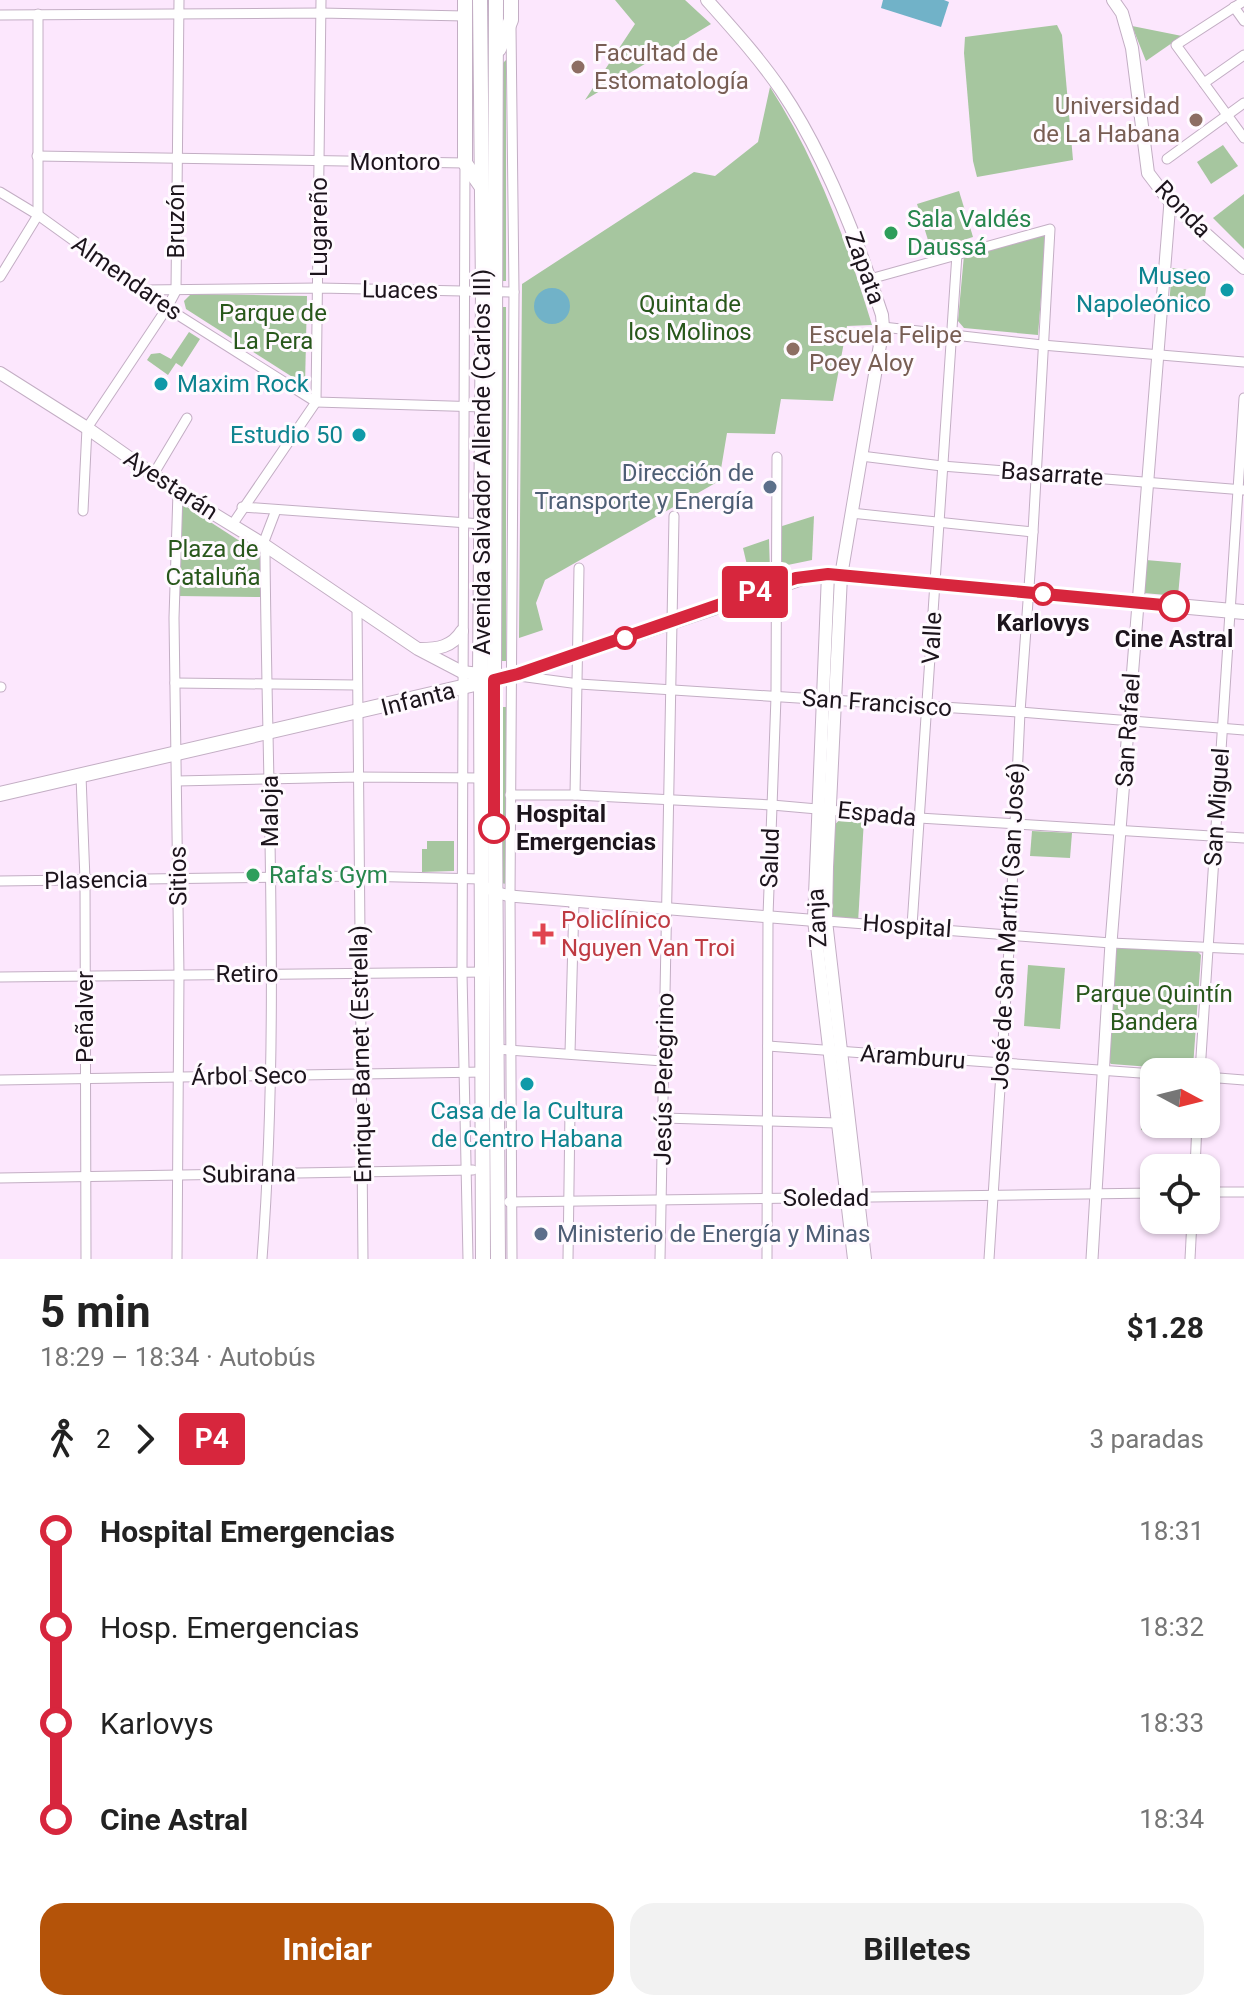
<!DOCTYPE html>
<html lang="es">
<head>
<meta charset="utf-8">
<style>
  :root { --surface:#fff; --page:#f2f2f2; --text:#222; --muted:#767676; --accent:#b45309 }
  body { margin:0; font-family:Roboto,sans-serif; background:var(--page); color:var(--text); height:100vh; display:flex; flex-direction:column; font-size:30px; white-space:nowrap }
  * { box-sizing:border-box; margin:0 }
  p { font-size:26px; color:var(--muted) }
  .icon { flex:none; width:44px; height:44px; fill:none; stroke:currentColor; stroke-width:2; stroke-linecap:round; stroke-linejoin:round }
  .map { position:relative; height:1259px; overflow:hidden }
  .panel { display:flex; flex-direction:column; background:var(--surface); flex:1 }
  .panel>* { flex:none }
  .badge { padding:0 16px; border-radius:6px; font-size:28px; line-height:52px }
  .needle { width:52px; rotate:97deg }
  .fabs { position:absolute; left:1140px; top:1058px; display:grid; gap:16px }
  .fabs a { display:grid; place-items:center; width:80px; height:80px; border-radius:16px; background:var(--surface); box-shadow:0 2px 6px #0004; font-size:40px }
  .map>.badge { position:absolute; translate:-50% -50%; box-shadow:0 0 0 4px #fff }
  .legs { display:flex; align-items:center; gap:12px; height:88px; padding:0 40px; font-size:26px }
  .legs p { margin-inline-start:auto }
  .head { display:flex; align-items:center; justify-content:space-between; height:136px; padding:0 40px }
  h1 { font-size:44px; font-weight:700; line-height:60px }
  .primary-button { display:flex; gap:16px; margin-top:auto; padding:16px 40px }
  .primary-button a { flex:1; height:92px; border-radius:24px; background:var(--accent); color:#fff; font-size:32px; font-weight:700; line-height:92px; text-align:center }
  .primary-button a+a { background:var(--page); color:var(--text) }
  ul { padding:0 40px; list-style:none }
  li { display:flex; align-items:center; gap:28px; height:96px; font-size:30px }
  li i { display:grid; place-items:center; width:12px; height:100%; margin:0 10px; background:currentColor }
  li i::after { content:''; width:20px; height:20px; margin:-10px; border:6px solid; border-radius:50%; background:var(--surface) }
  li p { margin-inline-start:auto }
  li:first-child i { background:linear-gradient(#0000 50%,currentColor 0) }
  li:last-child i { background:linear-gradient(currentColor 50%,#0000 0) }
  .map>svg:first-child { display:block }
  .green { fill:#a6c69f }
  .water { fill:#71b2c8 }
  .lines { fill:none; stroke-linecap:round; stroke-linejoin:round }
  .minor-casing { stroke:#c3aec4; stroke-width:11 }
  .tertiary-casing { stroke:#c3aec4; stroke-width:13 }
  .secondary-casing { stroke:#c3aec4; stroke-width:14 }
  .primary-casing { stroke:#c3aec4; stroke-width:16 }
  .trunk-casing { stroke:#c3aec4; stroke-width:16 }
  .minor { stroke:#fff; stroke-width:9 }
  .tertiary { stroke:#fff; stroke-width:11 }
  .secondary { stroke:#fff; stroke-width:12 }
  .primary { stroke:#fff; stroke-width:14 }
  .trunk { stroke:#fff; stroke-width:14 }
  .line-1-casing { stroke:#fff; stroke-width:18 }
  .line-1 { stroke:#d7263d; stroke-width:12 }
  .education-dot { fill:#8d6e63; stroke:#fffaff; stroke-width:3 }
  .leisure-dot { fill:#2e9e5b; stroke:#fffaff; stroke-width:3 }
  .culture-dot { fill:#0f9aa8; stroke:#fffaff; stroke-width:3 }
  .service-dot { fill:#5c6f8a; stroke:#fffaff; stroke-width:3 }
  .stop-1-dot { fill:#fff; stroke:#d7263d; stroke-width:4 }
  .health-dot { fill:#e0444e; stroke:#fffaff; stroke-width:3 }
  .labels { text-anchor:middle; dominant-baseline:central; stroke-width:6; stroke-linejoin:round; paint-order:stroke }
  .education-label { font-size:24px; fill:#785e54; stroke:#fffaff; text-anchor:start }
  .street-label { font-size:24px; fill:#1c141c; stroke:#fffaff }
  .leisure-label { font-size:24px; fill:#27864d; stroke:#fffaff; text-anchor:start }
  .culture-label { font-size:24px; fill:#0d838f; stroke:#fffaff; text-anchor:end }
  .park-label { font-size:24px; fill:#28571b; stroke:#fffaff }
  .service-label { font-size:24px; fill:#4e5e75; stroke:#fffaff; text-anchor:end }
  .stop-label { font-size:24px; font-weight:bold; fill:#1c141c; stroke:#fffaff }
  .health-label { font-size:24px; fill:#be3a42; stroke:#fffaff; text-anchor:start }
</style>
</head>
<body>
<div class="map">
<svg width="1244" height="1259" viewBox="0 0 1244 1259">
  <rect width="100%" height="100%" fill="#fce7fd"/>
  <!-- green -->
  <g class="green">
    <path d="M615 0H685L711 24 585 100 635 24Z"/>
    <path d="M1057 25 1062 35 1073 160 977 177 973 161 964 53 965 37Z"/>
    <path d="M1132 26 1182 36 1146 61Z"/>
    <path d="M506 60V281H498V68Z"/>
    <path d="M770 87C817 160 847 243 872 325L847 326 833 401 781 399 775 434 727 433 719 481 545 580 536 603 543 630 519 638 522 284 694 172 715 176 758 142Z"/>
    <path d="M1223 145 1238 166 1211 184 1197 162Z"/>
    <path d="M959 191 973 237 931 250 917 204Z"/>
    <path d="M1244 194V249L1213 218Z"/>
    <path d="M1046 234 1038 335 964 328 958 321 964 255Z"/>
    <path d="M1172 268 1208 272 1204 305 1199 304 1198 309 1169 306Z"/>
    <path d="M191 294 307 296 305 385 186 309 184 301Z"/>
    <rect x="499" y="307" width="7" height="354"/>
    <path d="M189 332 200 339 182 367 176 363 168 375 147 360 151 354 160 353 171 359Z"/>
    <path d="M184 505 263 556 262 597 178 596 180 509Z"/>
    <path d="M814 516 812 560 778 567 779 527Z"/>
    <path d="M769 539 770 572 750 578 743 548Z"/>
    <path d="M1146 560 1181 563 1178 596 1143 593Z"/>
    <path d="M499 707H506L507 884 500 883Z"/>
    <path d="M843 817 864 819 858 923 826 921 833 826Z"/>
    <path d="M1032 831 1072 833 1070 858 1030 856Z"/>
    <path d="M427 841H454V871L422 872V849H427Z"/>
    <path d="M1119 947 1198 952 1201 955 1193 1067 1190 1070 1111 1064 1108 1061 1116 949Z"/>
    <path d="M1028 965 1065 968 1060 1029 1024 1026Z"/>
    <path d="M1152 1096H1154V1124H1183L1181 1136 1141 1130 1143 1102 1151 1103Z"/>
  </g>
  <!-- water -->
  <g class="water">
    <path d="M883 0H944L949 2 941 27 881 8Z"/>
    <circle cx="552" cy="306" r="18"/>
  </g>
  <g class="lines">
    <defs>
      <g id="minor">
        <path d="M1244 1 1176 45 1244 138"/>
        <path d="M1234 7 1244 21"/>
        <path d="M0 15 320 13 465 16"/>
        <path d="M511 28 514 292 510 896 512 1259"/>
        <path d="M1204 83 1244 55"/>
        <path d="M37 156 465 163 462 973 468 1259"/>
        <path d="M1167 159 1244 103"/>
        <path d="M0 192 38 215 167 308 316 402 483 407"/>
        <path d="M0 277 38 215V14"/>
        <path d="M870 279 1050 229 1033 532 1020 712 1010 933 989 1259"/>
        <path d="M145 290 319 288 514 292"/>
        <path d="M883 327 1042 345 1244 362"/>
        <path d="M861 456 942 466 1244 490"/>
        <path d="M153 475 187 418"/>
        <path d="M242 507 482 524"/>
        <path d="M83 511 87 428 167 308 176 291 179 0"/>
        <path d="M851 513 1033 532"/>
        <path d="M232 525 316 402 321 0"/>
        <path d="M357 609 363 1259"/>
        <path d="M519 676 579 684 1020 712 1244 730"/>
        <path d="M175 683 356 685"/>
        <path d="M0 687H1"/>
        <path d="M81 776 85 880 86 1259"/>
        <path d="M177 781 358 777 481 778"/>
        <path d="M510 795H575L772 805 919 818 1244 838"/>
        <path d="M575 795 579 568"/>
        <path d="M0 881 359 876 481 879"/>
        <path d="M826 921 1111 943 1244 949"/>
        <path d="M912 926 957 254"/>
        <path d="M0 977 487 972"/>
        <path d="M768 1046 1154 1074"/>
        <path d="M495 1049 663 1061"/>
        <path d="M570 1053 574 901"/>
        <path d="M1200 1072 1244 398"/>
        <path d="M1206 1077 1244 1080"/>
        <path d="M0 1080 484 1072"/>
        <path d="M663 1118 837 1123"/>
        <path d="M1195 1168 1197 1124"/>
        <path d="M0 1178 473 1170"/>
        <path d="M1206 1192H1244"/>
        <path d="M509 1202 1154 1193"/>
        <path d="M177 1259 179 975 174 618 178 492"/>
        <path d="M262 1259C280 1024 267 788 265 552L263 544 276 510"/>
        <path d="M568 1259 570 1111"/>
        <path d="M660 1259 674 516"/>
        <path d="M767 1259 768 916 776 697 777 457"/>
        <path d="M1190 1259 1192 1220"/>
      </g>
      <g id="tertiary">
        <path d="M490 888 494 892 510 896 821 921"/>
        <path d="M1092 1259 1111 943 1170 202"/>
      </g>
      <g id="secondary">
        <path d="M707 0C732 28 760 59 781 90 825 155 858 241 882 315L883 327 841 576 827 867 826 921 865 1259"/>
        <path d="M1113 0 1122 13 1132 48 1148 173 1170 202 1244 268"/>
        <path d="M0 373 87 428 178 492 263 544 418 649 462 672 488 675"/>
        <path d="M828 574 814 920 854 1259"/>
        <path d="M420 649C438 649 452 647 462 631"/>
      </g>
      <g id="primary">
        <path d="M465 0V163L481 186"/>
        <path d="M480 0 483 292 480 675"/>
        <path d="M499 49 511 20V0"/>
        <path d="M494 675 496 0"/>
        <path d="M494 680 498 1259"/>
        <path d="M481 684 483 1259"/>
        <path d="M0 794 518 674 808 576 828 574 1244 612"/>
      </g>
      <g id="trunk">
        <path d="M480 675 481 684"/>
        <path d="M494 675V680"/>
      </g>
    </defs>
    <!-- minor casing -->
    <use href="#minor" class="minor-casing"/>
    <!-- tertiary casing -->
    <use href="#tertiary" class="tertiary-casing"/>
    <!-- secondary casing -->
    <use href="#secondary" class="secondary-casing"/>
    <!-- primary casing -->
    <use href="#primary" class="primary-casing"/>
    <!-- trunk casing -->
    <use href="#trunk" class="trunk-casing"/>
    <!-- minor -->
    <use href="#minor" class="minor"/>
    <!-- tertiary -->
    <use href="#tertiary" class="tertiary"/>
    <!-- secondary -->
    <use href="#secondary" class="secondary"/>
    <!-- primary -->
    <use href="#primary" class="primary"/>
    <!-- trunk -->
    <use href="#trunk" class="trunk"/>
  </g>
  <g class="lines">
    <defs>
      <path id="line-1" d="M494 828V680L518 674 796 578 828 574 1174 606"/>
    </defs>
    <!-- line-1 casing -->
    <use href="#line-1" class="line-1-casing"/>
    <!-- line-1 -->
    <use href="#line-1" class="line-1"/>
  </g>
  <!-- markers -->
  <g class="education-dot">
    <circle cx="578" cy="67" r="8"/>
    <circle cx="1196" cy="120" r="8"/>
    <circle cx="793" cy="349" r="8"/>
  </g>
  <g class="leisure-dot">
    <circle cx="891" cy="233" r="8"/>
    <circle cx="253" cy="875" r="8"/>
  </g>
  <g class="culture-dot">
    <circle cx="1227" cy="290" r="8"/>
    <circle cx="161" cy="384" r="8"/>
    <circle cx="359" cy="435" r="8"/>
    <circle cx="527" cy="1084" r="8"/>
  </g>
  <g class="service-dot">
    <circle cx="770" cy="487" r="8"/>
    <circle cx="541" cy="1234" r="8"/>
  </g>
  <g class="stop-1-dot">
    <circle cx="1043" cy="594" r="10"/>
    <circle cx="1174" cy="606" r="14"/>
    <circle cx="625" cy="638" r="10"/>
    <circle cx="494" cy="828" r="14"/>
  </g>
  <path class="health-dot" d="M539 922h8v8h8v8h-8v8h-8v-8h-8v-8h8z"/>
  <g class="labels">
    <!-- education labels -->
    <g class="education-label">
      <text x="594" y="53">Facultad de<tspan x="594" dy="28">Estomatología</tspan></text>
      <text x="1180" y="106" text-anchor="end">Universidad<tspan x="1180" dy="28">de La Habana</tspan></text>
      <text x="809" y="335">Escuela Felipe<tspan x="809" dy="28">Poey Aloy</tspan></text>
    </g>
    <!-- street labels -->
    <g class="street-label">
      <text x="395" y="162">Montoro</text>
      <text transform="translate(1183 209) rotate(46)">Ronda</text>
      <text transform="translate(176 221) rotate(-90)">Bruzón</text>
      <text transform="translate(319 227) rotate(-90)">Lugareño</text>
      <text transform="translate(865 268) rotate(70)">Zapata</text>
      <text transform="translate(127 278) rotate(35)">Almendares</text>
      <text transform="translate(400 290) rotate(1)">Luaces</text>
      <text transform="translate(482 462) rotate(-90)">Avenida Salvador Allende (Carlos III)</text>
      <text transform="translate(1052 474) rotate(4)">Basarrate</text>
      <text transform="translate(171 485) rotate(33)">Ayestarán</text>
      <text transform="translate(932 638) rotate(-87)">Valle</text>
      <text transform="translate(418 699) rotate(-14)">Infanta</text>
      <text transform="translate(877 703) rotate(4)">San Francisco</text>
      <text transform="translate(1128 730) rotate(-86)">San Rafael</text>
      <text transform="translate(1217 807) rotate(-86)">San Miguel</text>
      <text transform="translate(270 811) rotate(-90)">Maloja</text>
      <text transform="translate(877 814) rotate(6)">Espada</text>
      <text transform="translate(770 858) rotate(-88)">Salud</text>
      <text transform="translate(178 876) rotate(-91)">Sitios</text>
      <text transform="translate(96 880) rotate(-1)">Plasencia</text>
      <text transform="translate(817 918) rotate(-93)">Zanja</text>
      <text transform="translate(907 926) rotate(4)">Hospital</text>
      <text transform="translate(1008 926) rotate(-87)">José de San Martín (San José)</text>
      <text x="247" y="974">Retiro</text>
      <text transform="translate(85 1017) rotate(-90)">Peñalver</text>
      <text transform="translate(361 1054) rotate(-91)">Enrique Barnet (Estrella)</text>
      <text transform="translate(913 1057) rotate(4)">Aramburu</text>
      <text transform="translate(249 1076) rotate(-1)">Árbol Seco</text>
      <text transform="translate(664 1079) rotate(-89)">Jesús Peregrino</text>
      <text transform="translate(249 1174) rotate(-1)">Subirana</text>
      <text x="826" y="1198">Soledad</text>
    </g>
    <!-- leisure labels -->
    <g class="leisure-label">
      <text x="907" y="219">Sala Valdés<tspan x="907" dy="28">Daussá</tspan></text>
      <text x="269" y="875">Rafa's Gym</text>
    </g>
    <!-- culture labels -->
    <g class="culture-label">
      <text x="1211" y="276">Museo<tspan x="1211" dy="28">Napoleónico</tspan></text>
      <text x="177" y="384" text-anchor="start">Maxim Rock</text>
      <text x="343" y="435">Estudio 50</text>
      <text x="527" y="1111" text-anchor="middle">Casa de la Cultura<tspan x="527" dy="28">de Centro Habana</tspan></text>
    </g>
    <!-- park labels -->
    <g class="park-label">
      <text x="690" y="304">Quinta de<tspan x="690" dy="28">los Molinos</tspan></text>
      <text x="273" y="313">Parque de<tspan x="273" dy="28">La Pera</tspan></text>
      <text x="213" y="549">Plaza de<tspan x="213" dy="28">Cataluña</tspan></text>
      <text x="1154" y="994">Parque Quintín<tspan x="1154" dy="28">Bandera</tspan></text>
    </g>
    <!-- service labels -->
    <g class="service-label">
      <text x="754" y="473">Dirección de<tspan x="754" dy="28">Transporte y Energía</tspan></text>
      <text x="557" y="1234" text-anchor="start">Ministerio de Energía y Minas</text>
    </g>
    <!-- stop labels -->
    <g class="stop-label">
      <text x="1043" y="623">Karlovys</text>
      <text x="1174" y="639">Cine Astral</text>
      <text x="516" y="814" text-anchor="start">Hospital<tspan x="516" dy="28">Emergencias</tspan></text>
    </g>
    <!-- health labels -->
    <g class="health-label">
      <text x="561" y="920">Policlínico<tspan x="561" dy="28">Nguyen Van Troi</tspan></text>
    </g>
  </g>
</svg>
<div class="fabs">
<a><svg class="needle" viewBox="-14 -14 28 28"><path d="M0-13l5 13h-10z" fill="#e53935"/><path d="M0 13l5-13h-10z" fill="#767676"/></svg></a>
<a><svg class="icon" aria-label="locate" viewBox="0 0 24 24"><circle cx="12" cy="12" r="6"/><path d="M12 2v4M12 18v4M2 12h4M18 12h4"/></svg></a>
</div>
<b class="badge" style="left:755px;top:592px;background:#d7263d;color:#fff">P4</b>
</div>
<section class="panel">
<div class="head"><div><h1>5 min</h1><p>18:29 – 18:34 · Autobús</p></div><b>$1.28</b></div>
<div class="legs"><svg class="icon" aria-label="walk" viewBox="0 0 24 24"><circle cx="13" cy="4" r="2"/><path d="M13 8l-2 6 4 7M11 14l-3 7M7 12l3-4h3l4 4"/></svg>2<svg class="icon" aria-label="forward" viewBox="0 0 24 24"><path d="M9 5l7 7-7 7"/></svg><b class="badge" style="background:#d7263d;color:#fff">P4</b><p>3 paradas</p></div>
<ul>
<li><i style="color:#d7263d"></i><b>Hospital Emergencias</b><p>18:31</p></li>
<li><i style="color:#d7263d"></i><span>Hosp. Emergencias</span><p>18:32</p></li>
<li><i style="color:#d7263d"></i><span>Karlovys</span><p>18:33</p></li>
<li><i style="color:#d7263d"></i><b>Cine Astral</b><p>18:34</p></li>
</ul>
<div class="primary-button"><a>Iniciar</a><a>Billetes</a></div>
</section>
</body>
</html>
